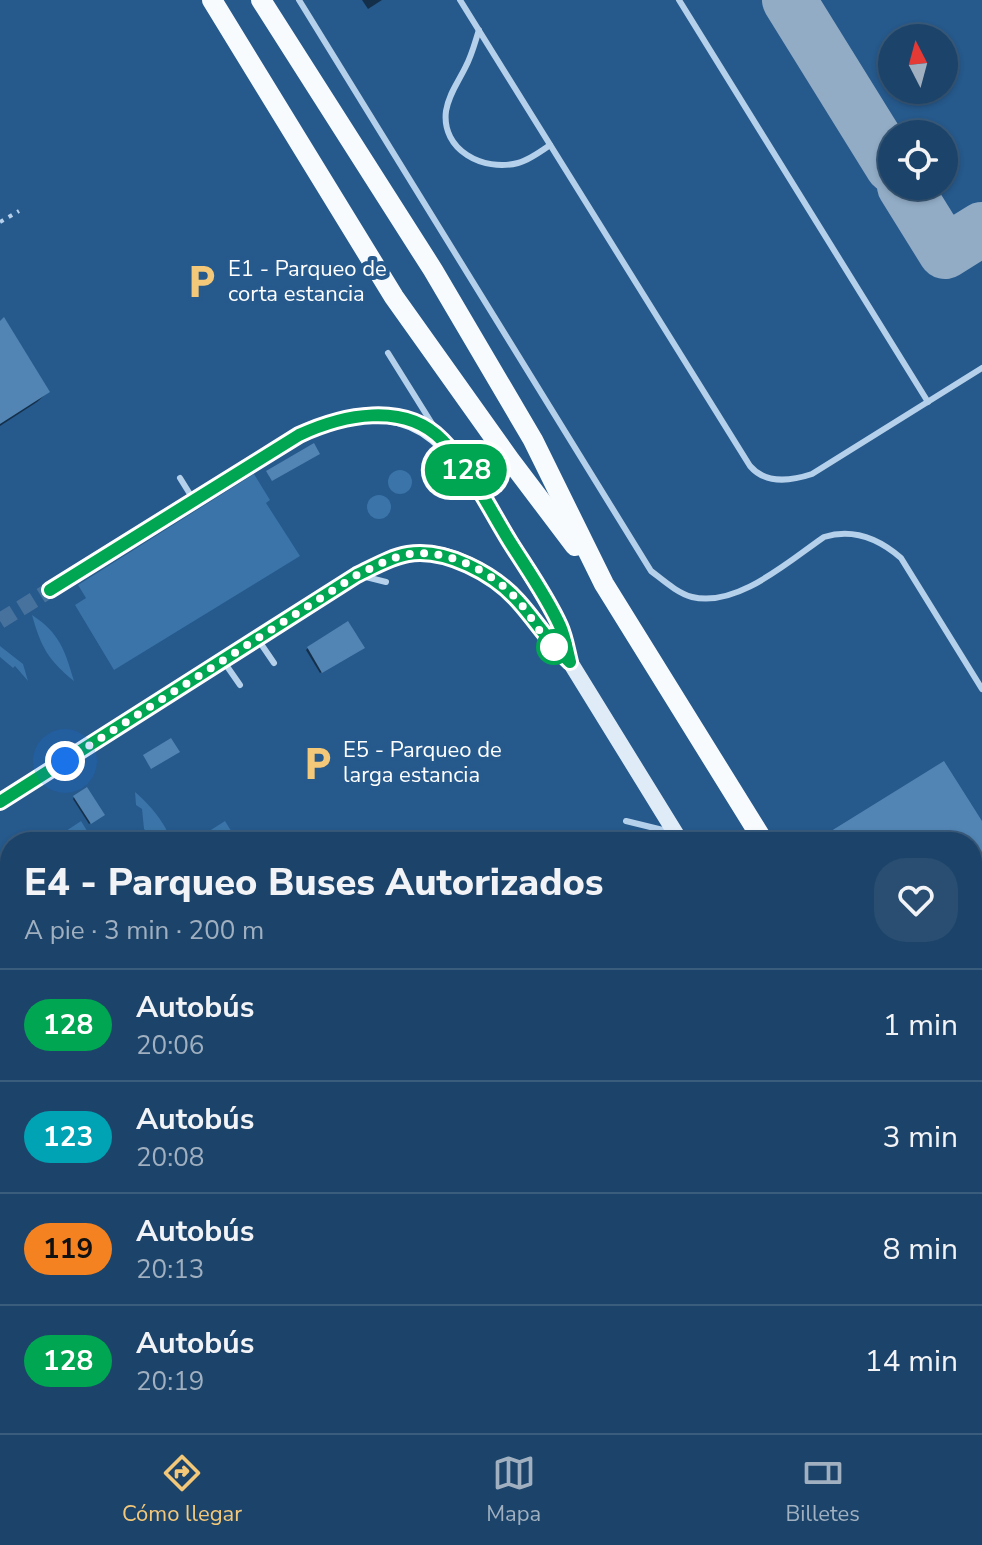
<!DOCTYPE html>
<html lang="es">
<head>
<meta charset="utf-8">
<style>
  :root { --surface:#1c4369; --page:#294e71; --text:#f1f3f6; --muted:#a0b0c0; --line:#3a5c7d; --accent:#f3c879 }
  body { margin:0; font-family:"Nunito Sans",sans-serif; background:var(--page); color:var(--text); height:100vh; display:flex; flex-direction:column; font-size:30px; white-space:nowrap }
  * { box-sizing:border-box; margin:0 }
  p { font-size:26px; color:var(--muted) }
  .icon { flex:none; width:44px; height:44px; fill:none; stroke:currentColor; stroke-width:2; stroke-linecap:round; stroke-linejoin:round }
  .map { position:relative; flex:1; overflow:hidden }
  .sheet { position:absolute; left:0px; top:832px; width:982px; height:602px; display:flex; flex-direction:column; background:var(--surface); border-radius:32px 32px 0 0; box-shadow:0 2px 6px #0004,0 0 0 2px var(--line) }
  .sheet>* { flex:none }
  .badge { padding:0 16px; border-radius:26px; font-size:28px; line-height:52px }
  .needle { width:52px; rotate:354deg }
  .controls { position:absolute; left:878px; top:24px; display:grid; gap:16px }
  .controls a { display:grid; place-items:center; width:80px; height:80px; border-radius:50%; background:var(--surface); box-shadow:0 2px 6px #0004,0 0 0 2px var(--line); font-size:40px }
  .you { position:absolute; width:40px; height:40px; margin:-20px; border:6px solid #fff; border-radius:50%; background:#1a73e8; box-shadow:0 0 0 12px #1a73e833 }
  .map>.badge { position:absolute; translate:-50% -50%; box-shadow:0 0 0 4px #fff }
  .round { display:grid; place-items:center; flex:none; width:84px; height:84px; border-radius:32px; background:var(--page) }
  .headline { display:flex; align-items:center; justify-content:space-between; height:136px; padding:0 24px }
  h1 { font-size:38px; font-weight:800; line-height:60px }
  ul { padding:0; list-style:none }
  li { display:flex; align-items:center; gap:24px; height:112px; padding:0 24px; border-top:2px solid var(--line) }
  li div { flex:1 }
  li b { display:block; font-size:30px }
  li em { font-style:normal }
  li .badge { min-width:88px; font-weight:700; text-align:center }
  .dock { display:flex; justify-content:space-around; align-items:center; height:112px; border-top:2px solid var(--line); background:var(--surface); font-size:22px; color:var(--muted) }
  .dock a { display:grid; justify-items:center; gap:4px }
  .dock .on { color:var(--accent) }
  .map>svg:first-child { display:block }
  .green { fill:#3a74a8 }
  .shadow { fill:#0007 }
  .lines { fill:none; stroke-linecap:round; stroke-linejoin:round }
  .taxiway { stroke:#92acc6; stroke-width:54 }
  .building { fill:#5285b4 }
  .secondary-tunnel { stroke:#47729d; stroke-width:16; stroke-dasharray:16 8; stroke-linecap:butt }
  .path { stroke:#b5d0ea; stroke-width:4; stroke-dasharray:4 6; stroke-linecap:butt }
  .service { stroke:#b5d0ea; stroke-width:6 }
  .secondary { stroke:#dfecf8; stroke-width:16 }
  .primary { stroke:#f8fbfe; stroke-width:20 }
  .line-casing { stroke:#fff; stroke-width:18 }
  .line { stroke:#00a651; stroke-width:12 }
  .walk { stroke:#fff; stroke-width:8; stroke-dasharray:0 14.4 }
  .stop-dot { fill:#fff; stroke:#00a651; stroke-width:4 }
  .labels { text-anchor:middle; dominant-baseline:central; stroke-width:8; stroke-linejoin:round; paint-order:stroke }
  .poi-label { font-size:22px; fill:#fff; stroke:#26598c; text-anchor:start }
</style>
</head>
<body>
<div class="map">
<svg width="982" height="1433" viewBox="0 0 982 1433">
  <rect width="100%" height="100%" fill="#26598c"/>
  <!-- green -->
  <g class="green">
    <circle cx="400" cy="482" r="12"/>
    <path d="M254 474 270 500 266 503 300 556 114 670 75 605 86 598 78 585Z"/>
    <circle cx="379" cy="507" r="12"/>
    <path d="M32 615C60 633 65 651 74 681 48 660 41 647 32 615Z"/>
    <path d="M0 646 23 664 28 681 15 666 13 668 0 657Z"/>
    <path d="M135 792C149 804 167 824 171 842H158L144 829 142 809 136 805Z"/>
    <path d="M81 821 94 842H72L66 831Z"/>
    <path d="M225 821 238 842H192Z"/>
  </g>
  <!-- shadow -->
  <g class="shadow">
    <path d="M362 0H382L368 9Z"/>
    <path d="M0 323 48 392 37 402 0 426Z"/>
    <path d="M308 648 361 649 320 673 306 650Z"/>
    <path d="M74 797 100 817 89 824 73 799Z"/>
    <path d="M982 825V864L972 870V842H820L824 837Z"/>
  </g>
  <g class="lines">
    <!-- taxiway -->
    <g class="taxiway">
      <path d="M789 0 892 166"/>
      <path d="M904 186 945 252 982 229"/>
    </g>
  </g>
  <!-- building -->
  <g class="building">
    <path d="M4 317 50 392 0 424V321Z"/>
    <path d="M314 443 320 454 272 481 266 471Z"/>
    <path d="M348 621 365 648 322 673 307 647Z"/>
    <path d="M171 738 180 752 151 769 143 755Z"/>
    <path d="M944 761 982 821V862L972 868V842H827L823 836Z"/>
    <path d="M87 787 105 815 91 824 73 796Z"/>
  </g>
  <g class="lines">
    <!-- secondary-tunnel -->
    <path class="secondary-tunnel" d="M0 621 50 590"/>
    <!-- path -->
    <path class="path" d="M0 222 19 211"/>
    <!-- service -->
    <g class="service">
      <path d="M299 0 651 571C663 580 677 593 692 597 737 608 789 561 824 537 853 528 878 538 901 558L982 689"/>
      <path d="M460 0 750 466C766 485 791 481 812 474L982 368"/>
      <path d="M679 0 928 402"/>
      <path d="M479 30C475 42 472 55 466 66 459 81 449 93 446 111 441 150 483 172 518 163 529 160 540 152 550 145"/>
      <path d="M388 353 436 430"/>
      <path d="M180 478 193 499"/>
      <path d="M362 576 386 582"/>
      <path d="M259 641 274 663"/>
      <path d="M224 662 240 685"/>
      <path d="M626 821 671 832"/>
    </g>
    <!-- secondary -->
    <g class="secondary">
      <path d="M50 590 299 435C421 380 453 447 510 541 526 569 545 596 560 625 565 635 566 649 569 660"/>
      <path d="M0 802 357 575C374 567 390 557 408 554 447 547 493 573 518 601 537 622 548 642 570 662L681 842"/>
      <path d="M972 1271 982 1284"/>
    </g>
    <!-- primary -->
    <g class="primary">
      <path d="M212 0 394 297 510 460 575 546"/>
      <path d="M261 0 433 270 533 440 604 584 764 842"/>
      <path d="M972 1182 982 1198"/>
    </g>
  </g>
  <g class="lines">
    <defs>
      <path id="line" d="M0 802 357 575C374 567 390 557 408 554 446 548 494 574 518 601 537 622 548 642 570 662 567 650 565 637 560 626 547 597 527 569 510 542 489 508 471 469 442 440 404 401 342 415 299 435L50 590"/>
    </defs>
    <!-- line casing -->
    <use href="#line" class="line-casing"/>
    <!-- line -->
    <use href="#line" class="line"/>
    <!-- walk -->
    <path class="walk" d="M65 761 357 575C374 567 391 557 409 554 448 548 495 573 520 603 532 617 540 635 554 647"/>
  </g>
  <!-- icons -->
  <defs>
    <symbol id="parking-bare" viewBox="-9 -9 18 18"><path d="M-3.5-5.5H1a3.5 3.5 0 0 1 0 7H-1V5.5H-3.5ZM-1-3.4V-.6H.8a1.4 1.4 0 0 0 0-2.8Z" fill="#f3c879" stroke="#26598c" stroke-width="2.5" paint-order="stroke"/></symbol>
  </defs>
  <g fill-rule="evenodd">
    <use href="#parking-bare" x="176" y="256" width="51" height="51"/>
    <use href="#parking-bare" x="292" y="738" width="51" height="51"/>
  </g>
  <!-- markers -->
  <circle class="stop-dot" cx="554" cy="647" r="16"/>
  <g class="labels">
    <!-- poi labels -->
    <g class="poi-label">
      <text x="228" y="269">E1 - Parqueo de<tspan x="228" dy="25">corta estancia</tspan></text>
      <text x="343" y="750">E5 - Parqueo de<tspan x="343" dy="25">larga estancia</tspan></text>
    </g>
  </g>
</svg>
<div class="controls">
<a><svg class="needle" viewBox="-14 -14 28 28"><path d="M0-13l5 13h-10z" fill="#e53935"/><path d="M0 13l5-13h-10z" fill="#a0b0c0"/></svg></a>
<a><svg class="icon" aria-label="locate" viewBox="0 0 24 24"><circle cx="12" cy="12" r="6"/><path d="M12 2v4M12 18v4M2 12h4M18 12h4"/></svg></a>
</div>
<div class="you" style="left:65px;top:761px"></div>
<b class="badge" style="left:466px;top:470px;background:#00a651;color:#fff">128</b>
<section class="sheet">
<div class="headline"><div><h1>E4 - Parqueo Buses Autorizados</h1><p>A pie · 3 min · 200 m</p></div><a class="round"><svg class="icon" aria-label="heart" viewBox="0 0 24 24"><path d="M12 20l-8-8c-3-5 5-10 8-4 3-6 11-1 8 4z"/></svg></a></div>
<ul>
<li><span class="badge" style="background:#00a651;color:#fff">128</span><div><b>Autobús</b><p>20:06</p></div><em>1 min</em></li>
<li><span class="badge" style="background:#00a3b4;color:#fff">123</span><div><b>Autobús</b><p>20:08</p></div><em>3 min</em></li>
<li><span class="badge" style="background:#f58220;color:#111">119</span><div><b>Autobús</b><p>20:13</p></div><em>8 min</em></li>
<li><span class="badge" style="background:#00a651;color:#fff">128</span><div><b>Autobús</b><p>20:19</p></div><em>14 min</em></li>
</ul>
</section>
</div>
<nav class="dock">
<a class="on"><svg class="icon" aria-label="directions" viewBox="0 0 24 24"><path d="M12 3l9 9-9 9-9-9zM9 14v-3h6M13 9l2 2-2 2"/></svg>Cómo llegar</a>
<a><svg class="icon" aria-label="map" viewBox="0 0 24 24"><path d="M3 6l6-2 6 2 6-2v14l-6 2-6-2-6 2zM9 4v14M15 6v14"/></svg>Mapa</a>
<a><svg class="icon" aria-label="tickets" viewBox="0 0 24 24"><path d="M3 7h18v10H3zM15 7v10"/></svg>Billetes</a>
</nav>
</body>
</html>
